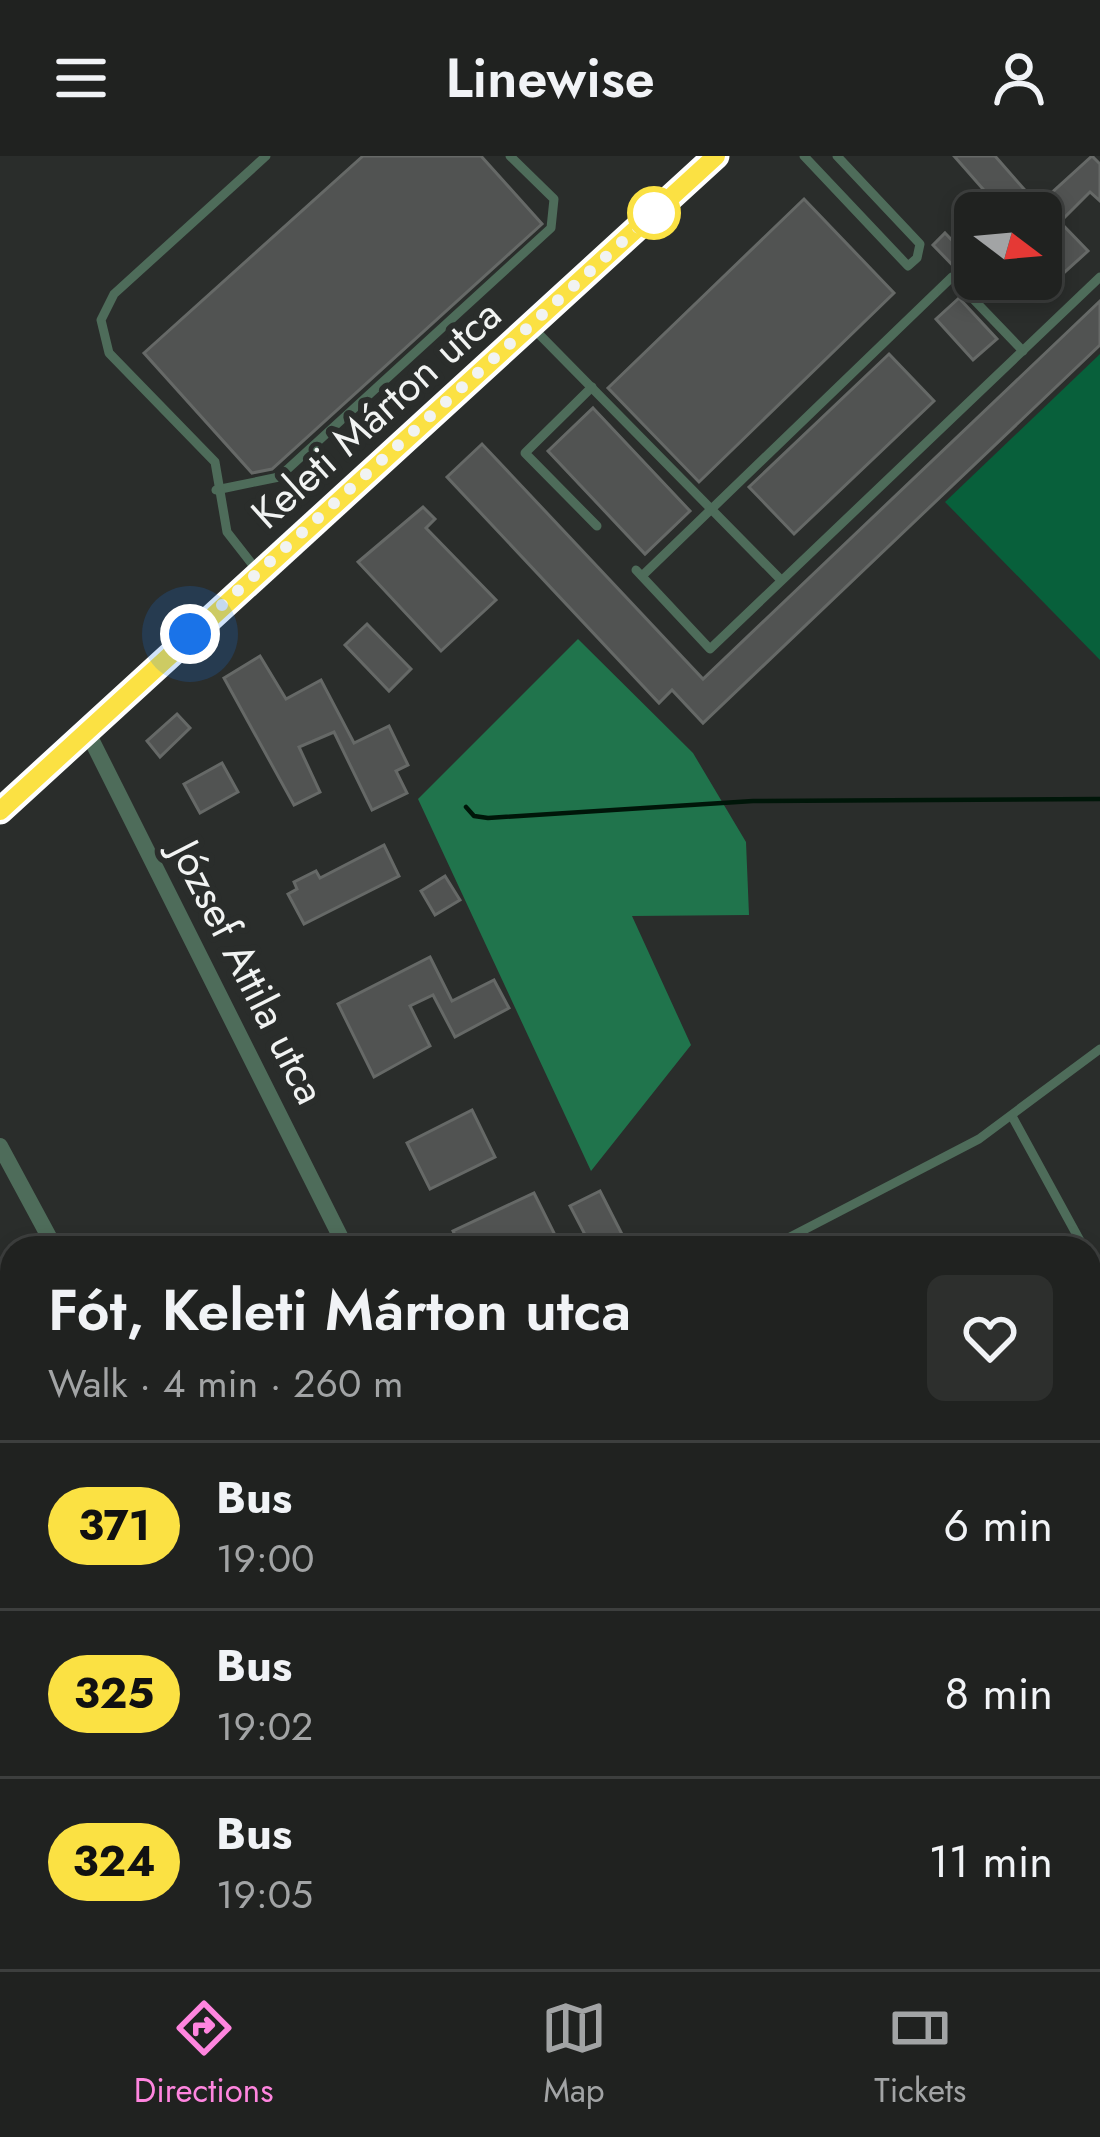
<!DOCTYPE html>
<html lang="en">
<head>
<meta charset="utf-8">
<style>
  :root { --surface:#202220; --page:#2d2f2d; --text:#f1f3f6; --muted:#a2a4a5; --line:#3d3f3e; --accent:#ff85df }
  body { margin:0; font-family:Jost,sans-serif; background:var(--page); color:var(--text); height:100vh; display:flex; flex-direction:column; font-size:45px; white-space:nowrap }
  * { box-sizing:border-box; margin:0 }
  p { font-size:39px; color:var(--muted) }
  .icon { flex:none; width:66px; height:66px; fill:none; stroke:currentColor; stroke-width:2; stroke-linecap:round; stroke-linejoin:round }
  .map { position:relative; flex:1; overflow:hidden }
  .side { position:absolute; left:0px; top:1080px; width:1101px; height:735px; display:flex; flex-direction:column; background:var(--surface); border-radius:36px 36px 0 0; box-shadow:0 6px 18px #0003,0 0 0 3px var(--line) }
  .side>* { flex:none }
  .badge { padding:0 24px; border-radius:39px; font-size:42px; line-height:78px }
  .needle { width:78px; rotate:106deg }
  .fabs { position:absolute; left:954px; top:36px; display:grid; gap:24px }
  .fabs a { display:grid; place-items:center; width:108px; height:108px; border-radius:18px; background:var(--surface); box-shadow:0 6px 18px #0003,0 0 0 3px var(--line); font-size:60px }
  .you { position:absolute; width:60px; height:60px; margin:-30px; border:9px solid #fff; border-radius:50%; background:#1a73e8; box-shadow:0 0 0 18px #1a73e833 }
  .map>.badge { position:absolute; translate:-50% -50%; box-shadow:0 0 0 6px #fff }
  .round { display:grid; place-items:center; flex:none; width:126px; height:126px; border-radius:18px; background:var(--page) }
  .headline { display:flex; align-items:center; justify-content:space-between; height:204px; padding:0 48px }
  h1 { font-size:57px; font-weight:600; line-height:90px }
  ul { padding:0; list-style:none }
  li { display:flex; align-items:center; gap:36px; height:168px; padding:0 48px; border-top:3px solid var(--line) }
  li div { flex:1 }
  li b { display:block; font-size:45px }
  li em { font-style:normal }
  li .badge { min-width:132px; font-weight:700; text-align:center }
  header { display:flex; justify-content:space-between; align-items:center; height:156px; padding:0 48px; background:var(--surface); font-size:54px; font-weight:600 }
  .tab-bar { display:flex; justify-content:space-around; align-items:center; height:168px; border-top:3px solid var(--line); background:var(--surface); font-size:33px; color:var(--muted) }
  .tab-bar a { display:grid; justify-items:center; gap:6px }
  .tab-bar .current { color:var(--accent) }
  .map>svg:first-child { display:block }
  .green { fill:#08603b }
  .forest { fill:#20744c }
  .lines { fill:none; stroke-linecap:round; stroke-linejoin:round }
  .stream { stroke:#001609; stroke-width:4.5 }
  .building { fill:#515352; stroke:#666967; stroke-width:3 }
  .service { stroke:#4e6c5a; stroke-width:9 }
  .minor { stroke:#4e6c5a; stroke-width:16 }
  .secondary { stroke:#5e9073; stroke-width:24 }
  .line-casing { stroke:#fff; stroke-width:27 }
  .line { stroke:#fbe143; stroke-width:18 }
  .walk { stroke:#f1f3f2; stroke-width:12; stroke-dasharray:0 21.6 }
  .stop-dot { fill:#fff; stroke:#fbe143; stroke-width:6 }
  .labels { text-anchor:middle; dominant-baseline:central; stroke-width:12; stroke-linejoin:round; paint-order:stroke }
  .street-label { font-size:42px; fill:#f1f3f2; stroke:#2a2d2b }
</style>
</head>
<body>
<header><svg class="icon" aria-label="menu" viewBox="0 0 24 24"><path d="M4 6h16M4 12h16M4 18h16"/></svg>Linewise<svg class="icon" aria-label="person" viewBox="0 0 24 24"><circle cx="12" cy="8" r="4"/><path d="M4 21q1-7 8-7t8 7"/></svg></header>
<div class="map">
<svg width="1100" height="1813" viewBox="0 0 1100 1813">
  <rect width="100%" height="100%" fill="#2a2d2b"/>
  <!-- green -->
  <path class="green" d="M1100 198V504L945 346Z"/>
  <!-- forest -->
  <path class="forest" d="M578 483 693 597 746 686 749 759 632 760 691 889 591 1015 418 643Z"/>
  <g class="lines">
    <!-- stream -->
    <path class="stream" d="M466 651 474 660 488 662 753 645 1100 643"/>
  </g>
  <!-- building -->
  <g class="building">
    <path d="M363 0H481L542 68 272 313 252 317 144 197Z"/>
    <path d="M954 0H995L1038 49 1092 0 1100 8V45L1090 36 1060 66 1088 95 1047 132 1041 125V57H1004Z"/>
    <path d="M804 43 894 137 699 326 608 232Z"/>
    <path d="M945 77 975 108 966 123 933 89Z"/>
    <path d="M959 142 997 183 973 204 936 163Z"/>
    <path d="M1100 145V189L703 567 672 534 659 547 447 321 482 288 703 523Z"/>
    <path d="M889 198 934 245 794 378 749 331Z"/>
    <path d="M593 252 690 355 645 398 548 295Z"/>
    <path d="M423 351 435 363 426 372 496 444 441 495 358 406Z"/>
    <path d="M367 468 411 513 389 535 345 489Z"/>
    <path d="M260 500 286 543 321 524 354 587 389 570 408 609 396 615 407 637 372 654 334 576 299 591 320 636 294 649 224 522Z"/>
    <path d="M177 558 190 572 160 601 147 585Z"/>
    <path d="M222 607 238 636 200 657 184 628Z"/>
    <path d="M384 689 399 720 304 768 288 738 297 733 294 726 316 715 320 722Z"/>
    <path d="M445 720 460 744 435 759 421 735Z"/>
    <path d="M430 801 452 845 494 824 509 852 455 881 433 839 410 850 430 890 374 921 338 848Z"/>
    <path d="M472 954 495 1001 430 1033 407 987Z"/>
    <path d="M600 1035 629 1092H592L570 1050Z"/>
    <path d="M534 1037 560 1089 461 1092 453 1075Z"/>
  </g>
  <g class="lines">
    <!-- service -->
    <g class="service">
      <path d="M804 0 908 110 917 102 920 88 837 0"/>
      <path d="M532 171 781 424"/>
      <path d="M592 231 525 297 597 370"/>
      <path d="M216 334 279 321 551 72 554 43 510 0"/>
      <path d="M636 414 710 493 1100 121"/>
      <path d="M259 417 227 376 215 306 109 197 101 164 114 138 266 0"/>
      <path d="M642 420 952 121 1023 195"/>
      <path d="M1013 962 1084 1092"/>
      <path d="M769 1092 979 983 1100 893"/>
      <path d="M1089 1100 1100 1120"/>
    </g>
    <!-- minor -->
    <g class="minor">
      <path d="M85 571 346 1092"/>
      <path d="M0 990 55 1092"/>
      <path d="M1089 1171 1100 1165"/>
      <path d="M0 1367 12 1389"/>
      <path d="M1089 1665 1100 1660"/>
      <path d="M0 1767 12 1789"/>
      <path d="M1089 1771 1100 1794"/>
      <path d="M19 1803 25 1813"/>
      <path d="M696 1803 701 1813"/>
      <path d="M884 1803 889 1813"/>
      <path d="M89 1813 99 1803"/>
      <path d="M445 1813 452 1803"/>
      <path d="M766 1813 789 1803"/>
    </g>
    <!-- secondary -->
    <path class="secondary" d="M0 655 716 0"/>
  </g>
  <g class="lines">
    <defs>
      <path id="line" d="M0 655 716 0"/>
    </defs>
    <!-- line casing -->
    <use href="#line" class="line-casing"/>
    <!-- line -->
    <use href="#line" class="line"/>
    <!-- walk -->
    <path class="walk" d="M190 478 654 57"/>
  </g>
  <!-- markers -->
  <circle class="stop-dot" cx="654" cy="57" r="24"/>
  <g class="labels">
    <!-- street labels -->
    <g class="street-label">
      <text transform="translate(376 258) rotate(-42)">Keleti Márton utca</text>
      <text transform="translate(248 816) rotate(63)">József Attila utca</text>
    </g>
  </g>
</svg>
<div class="fabs">
<a><svg class="needle" viewBox="-14 -14 28 28"><path d="M0-13l5 13h-10z" fill="#e53935"/><path d="M0 13l5-13h-10z" fill="#a2a4a5"/></svg></a>
</div>
<div class="you" style="left:190px;top:478px"></div>
<section class="side">
<div class="headline"><div><h1>Fót, Keleti Márton utca</h1><p>Walk · 4 min · 260 m</p></div><a class="round"><svg class="icon" aria-label="heart" viewBox="0 0 24 24"><path d="M12 20l-8-8c-3-5 5-10 8-4 3-6 11-1 8 4z"/></svg></a></div>
<ul>
<li><span class="badge" style="background:#fbe143;color:#111">371</span><div><b>Bus</b><p>19:00</p></div><em>6 min</em></li>
<li><span class="badge" style="background:#fbe143;color:#111">325</span><div><b>Bus</b><p>19:02</p></div><em>8 min</em></li>
<li><span class="badge" style="background:#fbe143;color:#111">324</span><div><b>Bus</b><p>19:05</p></div><em>11 min</em></li>
</ul>
</section>
</div>
<nav class="tab-bar">
<a class="current"><svg class="icon" aria-label="directions" viewBox="0 0 24 24"><path d="M12 3l9 9-9 9-9-9zM9 14v-3h6M13 9l2 2-2 2"/></svg>Directions</a>
<a><svg class="icon" aria-label="map" viewBox="0 0 24 24"><path d="M3 6l6-2 6 2 6-2v14l-6 2-6-2-6 2zM9 4v14M15 6v14"/></svg>Map</a>
<a><svg class="icon" aria-label="tickets" viewBox="0 0 24 24"><path d="M3 7h18v10H3zM15 7v10"/></svg>Tickets</a>
</nav>
</body>
</html>
